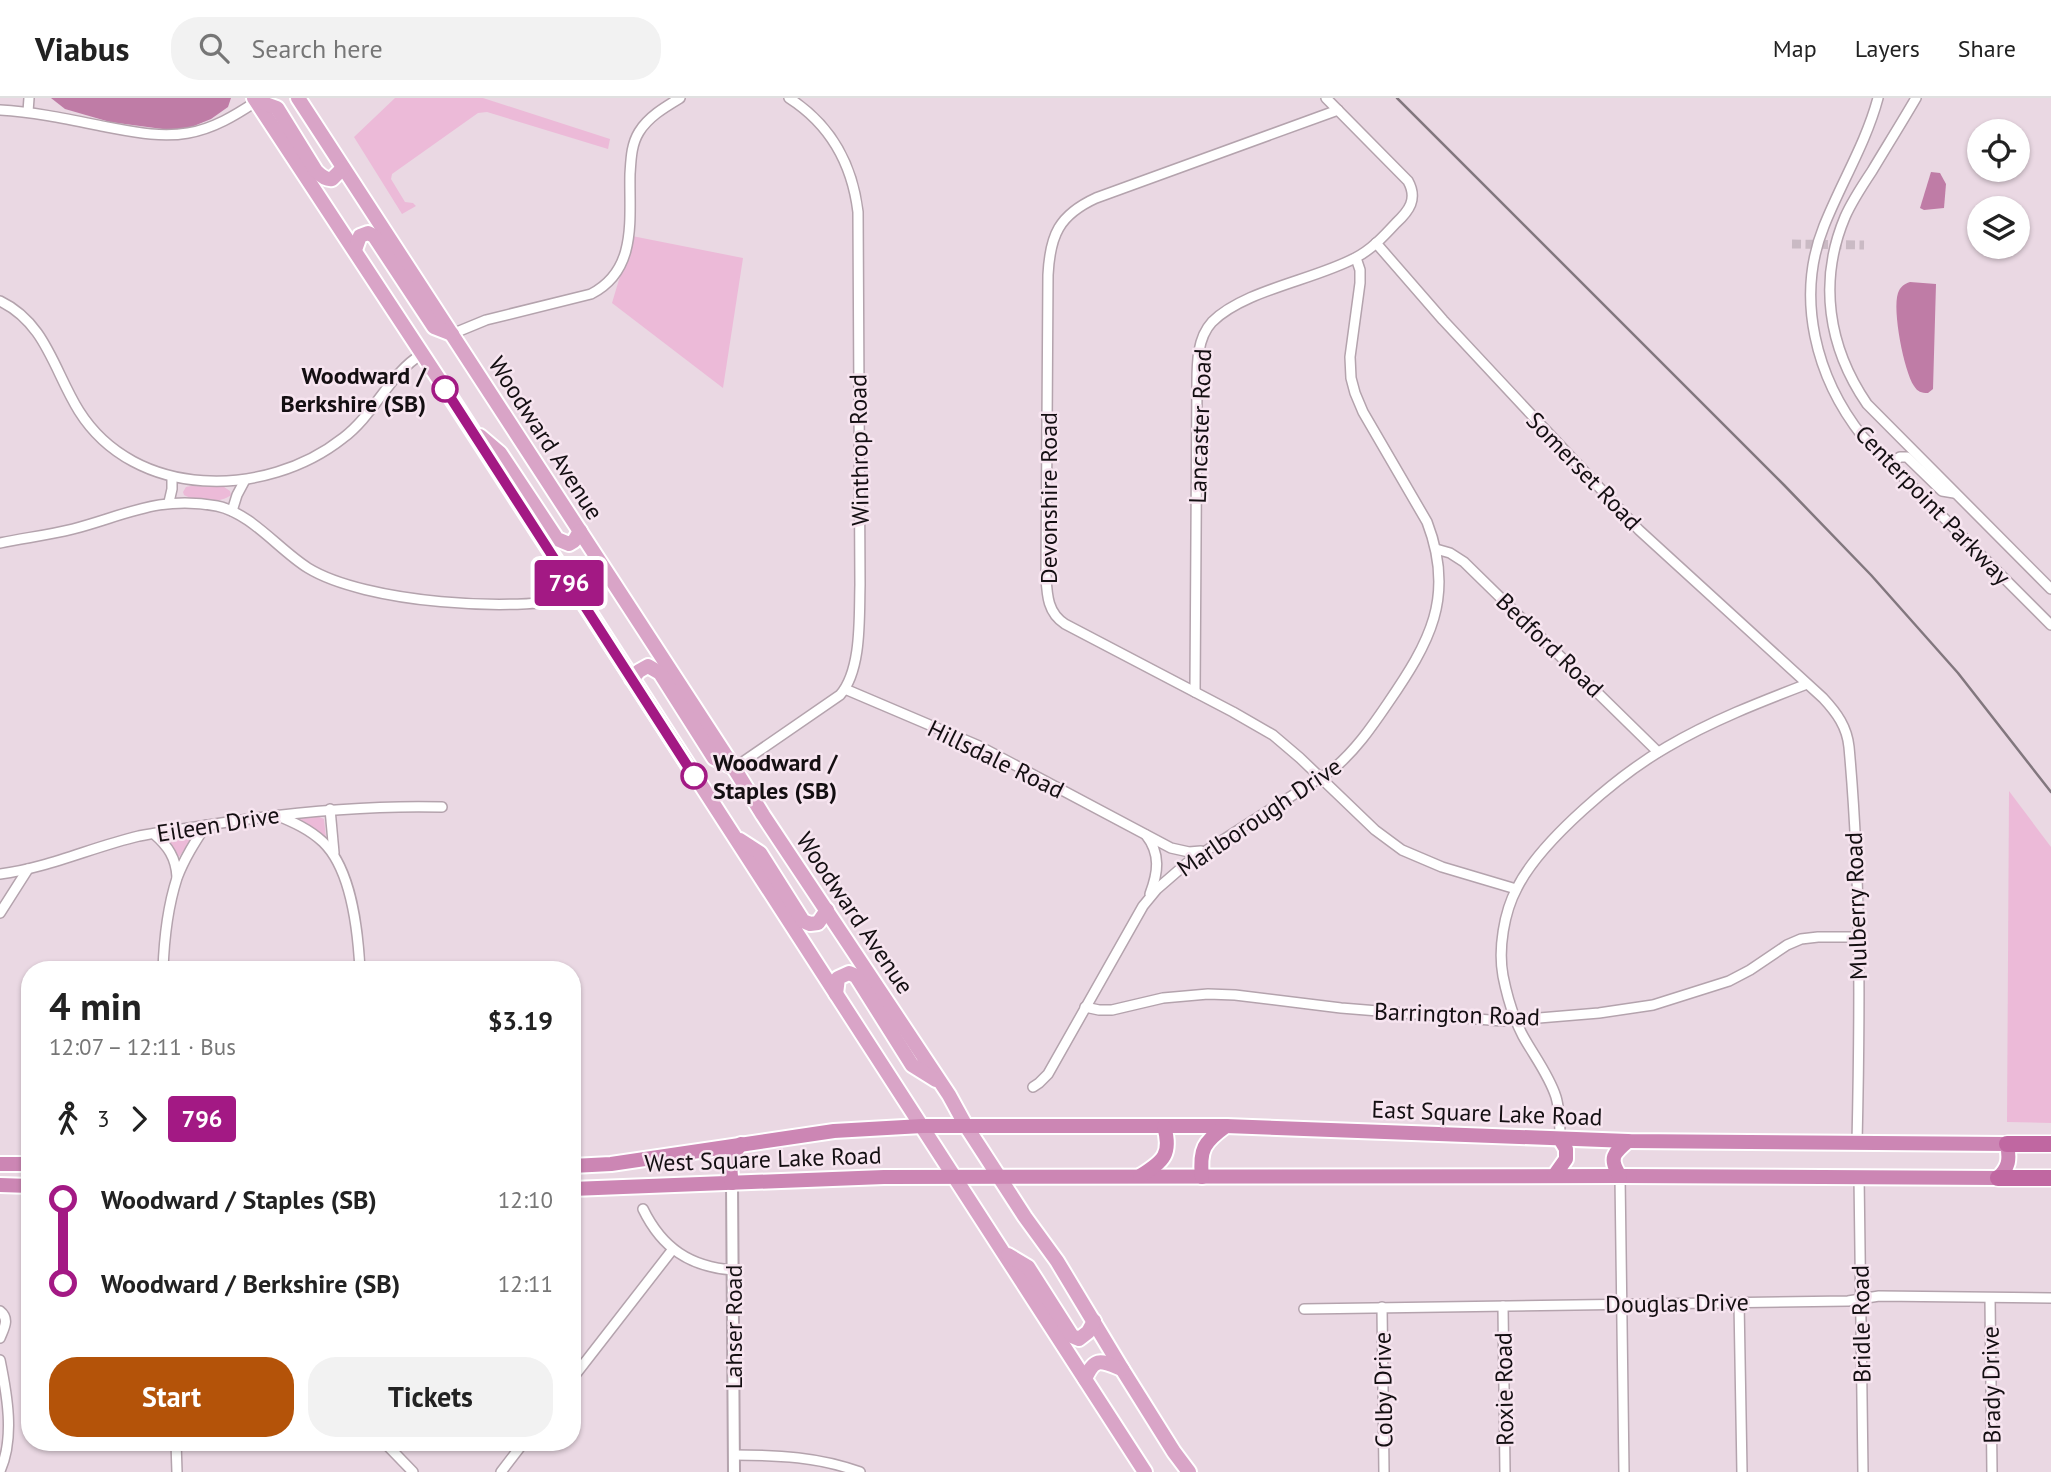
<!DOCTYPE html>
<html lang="en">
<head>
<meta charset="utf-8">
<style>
  :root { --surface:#fff; --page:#f2f2f2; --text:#222; --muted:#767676; --line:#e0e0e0; --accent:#b45309 }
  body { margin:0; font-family:"PT Sans",sans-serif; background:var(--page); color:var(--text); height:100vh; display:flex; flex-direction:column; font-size:26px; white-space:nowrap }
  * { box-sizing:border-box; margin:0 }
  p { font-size:23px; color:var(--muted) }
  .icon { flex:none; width:38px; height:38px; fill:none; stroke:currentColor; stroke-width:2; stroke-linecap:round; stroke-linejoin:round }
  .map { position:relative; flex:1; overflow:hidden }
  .drawer { position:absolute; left:21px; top:863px; width:560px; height:490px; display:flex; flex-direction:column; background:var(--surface); border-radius:28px; box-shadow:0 2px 5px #0004 }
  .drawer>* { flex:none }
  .badge { padding:0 14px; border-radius:5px; font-size:24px; line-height:46px }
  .buttons { position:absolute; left:1967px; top:21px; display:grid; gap:14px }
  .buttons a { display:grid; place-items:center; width:63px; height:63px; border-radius:50%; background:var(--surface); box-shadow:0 2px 5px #0004; font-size:35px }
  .map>.badge { position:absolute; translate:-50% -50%; box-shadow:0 0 0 4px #fff }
  .legs { display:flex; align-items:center; gap:10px; height:77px; padding:0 28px; font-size:23px }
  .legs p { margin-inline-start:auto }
  .headline { display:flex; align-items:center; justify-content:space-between; height:119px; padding:0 28px }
  h1 { font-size:38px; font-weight:700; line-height:52px }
  .cta { display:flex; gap:14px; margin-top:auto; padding:14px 28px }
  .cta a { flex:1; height:80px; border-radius:28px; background:var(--accent); color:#fff; font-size:28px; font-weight:700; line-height:80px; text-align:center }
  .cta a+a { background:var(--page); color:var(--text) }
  ul { padding:0 28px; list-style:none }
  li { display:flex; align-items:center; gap:24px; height:84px; font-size:26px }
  li i { display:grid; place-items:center; width:10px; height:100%; margin:0 9px; background:currentColor }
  li i::after { content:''; width:18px; height:18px; margin:-9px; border:5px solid; border-radius:50%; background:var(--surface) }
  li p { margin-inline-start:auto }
  li:first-child i { background:linear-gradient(#0000 50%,currentColor 0) }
  li:last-child i { background:linear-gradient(currentColor 50%,#0000 0) }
  header { display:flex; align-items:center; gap:42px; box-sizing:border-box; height:98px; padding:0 35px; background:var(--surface); border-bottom:2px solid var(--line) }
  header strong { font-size:33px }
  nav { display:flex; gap:38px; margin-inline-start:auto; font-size:24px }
  .search { width:490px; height:63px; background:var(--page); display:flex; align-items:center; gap:18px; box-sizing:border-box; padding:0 24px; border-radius:28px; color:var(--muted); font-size:26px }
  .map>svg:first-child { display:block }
  .green { fill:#ecbad8 }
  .water { fill:#bf7ca6 }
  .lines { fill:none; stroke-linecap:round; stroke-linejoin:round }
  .minor-tunnel { stroke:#cabac4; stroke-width:9; stroke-dasharray:9 4.5; stroke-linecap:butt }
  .minor-casing { stroke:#b4a3ad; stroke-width:12 }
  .tertiary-casing { stroke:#b4a3ad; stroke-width:14 }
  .primary-casing { stroke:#fff; stroke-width:18 }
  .trunk-casing { stroke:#fff; stroke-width:18 }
  .motorway-casing { stroke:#fff; stroke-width:19 }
  .minor { stroke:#fff; stroke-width:9 }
  .tertiary { stroke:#fff; stroke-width:10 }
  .primary { stroke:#d9a4c7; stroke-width:14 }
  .trunk { stroke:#cc86b4; stroke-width:14 }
  .motorway { stroke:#c067a1; stroke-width:16 }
  .rail { stroke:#82777e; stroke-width:2.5 }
  .line-1-casing { stroke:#fff; stroke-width:16 }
  .line-1 { stroke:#a31984; stroke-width:10 }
  .stop-1-dot { fill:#fff; stroke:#a31984; stroke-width:3.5 }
  .labels { text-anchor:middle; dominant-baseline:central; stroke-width:5; stroke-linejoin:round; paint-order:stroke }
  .stop-label { font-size:24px; font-weight:bold; fill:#140f12; stroke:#f7e5f0; text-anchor:end }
  .street-label { font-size:24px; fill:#140f12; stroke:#f7e5f0 }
</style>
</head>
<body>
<header>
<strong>Viabus</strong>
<div class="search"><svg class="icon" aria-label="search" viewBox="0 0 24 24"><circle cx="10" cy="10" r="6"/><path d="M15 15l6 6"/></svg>Search here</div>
<nav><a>Map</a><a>Layers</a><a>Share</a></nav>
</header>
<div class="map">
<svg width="2051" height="1374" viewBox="0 0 2051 1374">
  <rect width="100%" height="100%" fill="#ead8e3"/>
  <!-- green -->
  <g class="green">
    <path d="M395 0H483L610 41 608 51 487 14 478 15 392 76 391 81 405 104 413 105 416 108 402 116 354 39Z"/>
    <path d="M632 138 743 160 723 290 612 205Z"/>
    <path d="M191 388 224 389 230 393 231 397C220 406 196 404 184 397L183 394 186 389Z"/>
    <path d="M2009 693 2051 749V1025L2007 1024Z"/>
    <path d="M300 718H317L324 721 326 740 300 723 298 720Z"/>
    <path d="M182 736 187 737 190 743 179 759 166 741 169 738Z"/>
  </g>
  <!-- water -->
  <g class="water">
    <path d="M51 0H231L228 9 211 21 189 30 170 32 110 24 65 11Z"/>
    <path d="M1931 74 1940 75 1946 86 1944 110 1924 112 1920 110Z"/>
    <path d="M1910 184 1936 186 1933 291 1928 295C1921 295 1918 294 1914 288 1904 273 1892 212 1898 195 1900 189 1904 186 1910 184Z"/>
  </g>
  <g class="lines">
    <!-- minor-tunnel -->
    <path class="minor-tunnel" d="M1792 146 1864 147"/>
    <defs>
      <g id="minor">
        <path d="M1878 0C1866 45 1841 85 1824 128 1795 200 1816 280 1863 339L2051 527"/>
        <path d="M1916 0C1902 24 1887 48 1872 73 1862 88 1852 103 1845 119 1818 183 1828 249 1867 306L2051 491"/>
        <path d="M0 12C36 14 72 22 107 29 134 34 161 40 188 35 213 31 236 17 257 3"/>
        <path d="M1338 12 1096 100C1059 117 1050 137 1048 177L1046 479C1047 498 1048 515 1065 526L1233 614 1273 637 1300 660 1375 732 1402 752 1442 769 1516 791"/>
        <path d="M28 14 29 0"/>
        <path d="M1376 145 1443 222 1639 432 1823 600C1837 615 1847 629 1849 649 1861 781 1860 913 1857 1045"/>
        <path d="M0 203C46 225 54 273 79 313 135 402 266 401 343 340 375 316 389 276 422 256"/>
        <path d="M452 236 486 222 591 196C638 172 629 121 630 76 631 62 631 47 639 34 648 19 665 9 680 0"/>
        <path d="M1890 366 1900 359H1907L1942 393 1954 395"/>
        <path d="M169 404 172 391V379"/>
        <path d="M232 413 237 397 245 382"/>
        <path d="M0 445C24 440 49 437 73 431 126 417 160 397 217 408 251 415 279 452 308 470 365 505 515 515 578 499"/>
        <path d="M1436 451 1450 455 1464 464 1658 654"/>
        <path d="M845 591 979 648 1171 750 1189 754 1201 753"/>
        <path d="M1195 594 1197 286C1197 266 1197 240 1212 224 1244 192 1314 182 1355 160 1371 152 1384 138 1396 125 1409 113 1418 101 1408 83L1326 0"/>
        <path d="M734 670 840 597C862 572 859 519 860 487L858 114C852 65 831 27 789 0"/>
        <path d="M330 711 334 755"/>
        <path d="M276 717C293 724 309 731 323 744 352 772 358 833 360 872"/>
        <path d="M154 736C168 748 176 760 177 779"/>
        <path d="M1146 737C1161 756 1158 775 1150 796"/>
        <path d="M0 776C48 770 92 749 139 738 160 734 181 731 202 728 282 715 361 707 442 709"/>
        <path d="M0 815 28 771"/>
        <path d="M163 872C164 842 168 808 177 780 184 761 195 744 206 727"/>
        <path d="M1085 909 1099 912H1112L1163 900 1208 896 1235 897 1341 910 1502 923 1599 915 1653 907 1729 883 1750 872 1787 847 1801 841 1818 839H1858"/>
        <path d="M1033 989 1039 985 1048 976 1143 808 1157 791 1187 765 1332 672C1355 653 1371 630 1388 605 1429 545 1456 499 1427 424L1363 314 1355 295 1351 280 1350 259 1360 185V172L1356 160"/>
        <path d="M1560 1041C1560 1027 1560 1013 1556 999 1549 977 1534 958 1523 938 1514 921 1507 898 1503 878 1498 851 1504 814 1517 790 1541 742 1620 676 1667 649 1711 623 1760 604 1807 586"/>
        <path d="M1620 1078 1624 1374"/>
        <path d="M1859 1078 1863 1374"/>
        <path d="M643 1111C662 1150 690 1169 733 1172"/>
        <path d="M1990 1200 1992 1374"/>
        <path d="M1739 1204 1742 1374"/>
        <path d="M1503 1208 1505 1374"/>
        <path d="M1382 1209 1384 1374"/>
        <path d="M1304 1211 1848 1203 1879 1198 2051 1200"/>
        <path d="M0 1213C10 1221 4 1230 0 1240"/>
        <path d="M0 1262C7 1296 15 1340 0 1373"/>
        <path d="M572 1281 673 1151"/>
        <path d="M176 1344 177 1374"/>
        <path d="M384 1344 413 1374"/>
        <path d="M734 1357C778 1357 819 1359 860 1374"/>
        <path d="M501 1374 524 1344"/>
      </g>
      <path id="tertiary" d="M732 1085 734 1374"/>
      <g id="primary">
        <path d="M254 0 444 289 1145 1374"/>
        <path d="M298 0 734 670 763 717 949 997 966 1028 1025 1119 1057 1163 1122 1271 1174 1354 1189 1374"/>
        <path d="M257 3 277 10 316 73C321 78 326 82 332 81L343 70"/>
        <path d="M355 152 360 138 368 135 374 138 434 229 452 236"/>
        <path d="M480 338 500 355 557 441 569 446 574 443 580 433"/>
        <path d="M632 581 639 573 648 568 660 575 714 660 733 669"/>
        <path d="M740 742 760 755 803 823 810 826 818 825 827 812"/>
        <path d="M836 896 838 880 849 875 856 878 912 967 936 982"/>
        <path d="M1008 1157 1028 1169 1072 1238 1079 1241 1088 1234 1094 1223"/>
        <path d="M1085 1281C1095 1258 1101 1263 1122 1271"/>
      </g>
      <g id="trunk">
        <path d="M0 1066H30"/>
        <path d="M572 1068 611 1066 834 1033 922 1028H1226L1628 1043 2007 1046C2010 1062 2009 1069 1998 1080L1620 1078 884 1079 572 1091"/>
        <path d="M1140 1078C1164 1063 1172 1056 1164 1028"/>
        <path d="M1554 1078 1566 1061V1051L1560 1041"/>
        <path d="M1620 1078C1608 1060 1614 1055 1628 1043"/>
        <path d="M1202 1079C1199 1051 1204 1044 1226 1028"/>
        <path d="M732 1085C729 1069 730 1059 741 1046"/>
        <path d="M0 1087 30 1088"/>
      </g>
      <g id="motorway">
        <path d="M2007 1046H2051"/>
        <path d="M1998 1080H2051"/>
      </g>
    </defs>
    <!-- minor casing -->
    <use href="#minor" class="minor-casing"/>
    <!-- tertiary casing -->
    <use href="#tertiary" class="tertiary-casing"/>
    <!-- primary casing -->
    <use href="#primary" class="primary-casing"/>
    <!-- trunk casing -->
    <use href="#trunk" class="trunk-casing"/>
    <!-- motorway casing -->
    <use href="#motorway" class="motorway-casing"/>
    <!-- minor -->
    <use href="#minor" class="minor"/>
    <!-- tertiary -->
    <use href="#tertiary" class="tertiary"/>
    <!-- primary -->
    <use href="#primary" class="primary"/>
    <!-- trunk -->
    <use href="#trunk" class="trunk"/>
    <!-- motorway -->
    <use href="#motorway" class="motorway"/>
    <!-- rail -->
    <path class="rail" d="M1397 0 1784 387 1871 477 1958 575 2051 694"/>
  </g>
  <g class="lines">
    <defs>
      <path id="line-1" d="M445 291 694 678"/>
    </defs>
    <!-- line-1 casing -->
    <use href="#line-1" class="line-1-casing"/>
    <!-- line-1 -->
    <use href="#line-1" class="line-1"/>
  </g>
  <!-- markers -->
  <g class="stop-1-dot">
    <circle cx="445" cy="291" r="12"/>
    <circle cx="694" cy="678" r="12"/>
  </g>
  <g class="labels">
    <!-- stop labels -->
    <g class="stop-label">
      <text x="426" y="277">Woodward /<tspan x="426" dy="28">Berkshire (SB)</tspan></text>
      <text x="713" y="664" text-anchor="start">Woodward /<tspan x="713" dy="28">Staples (SB)</tspan></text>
    </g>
    <!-- street labels -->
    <g class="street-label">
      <text transform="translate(1200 328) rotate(-88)">Lancaster Road</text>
      <text transform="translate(546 340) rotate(57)">Woodward Avenue</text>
      <text transform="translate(859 352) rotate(-91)">Winthrop Road</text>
      <text transform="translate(1584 373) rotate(46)">Somerset Road</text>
      <text transform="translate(1048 400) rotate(-90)">Devonshire Road</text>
      <text transform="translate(1933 407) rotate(46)">Centerpoint Parkway</text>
      <text transform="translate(1550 547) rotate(44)">Bedford Road</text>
      <text transform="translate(996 661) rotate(26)">Hillsdale Road</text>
      <text transform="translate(1259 719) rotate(-34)">Marlborough Drive</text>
      <text transform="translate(218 726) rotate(-9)">Eileen Drive</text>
      <text transform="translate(1856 808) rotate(-92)">Mulberry Road</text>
      <text transform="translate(855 815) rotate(56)">Woodward Avenue</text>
      <text transform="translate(1457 916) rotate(2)">Barrington Road</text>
      <text transform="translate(1487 1015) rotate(2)">East Square Lake Road</text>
      <text transform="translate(763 1061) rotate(-2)">West Square Lake Road</text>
      <text transform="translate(1677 1205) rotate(-1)">Douglas Drive</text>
      <text transform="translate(1861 1226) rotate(-91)">Bridle Road</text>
      <text transform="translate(733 1229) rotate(-90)">Lahser Road</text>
      <text transform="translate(1991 1287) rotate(-91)">Brady Drive</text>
      <text transform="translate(1504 1291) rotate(-91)">Roxie Road</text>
      <text transform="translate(1383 1292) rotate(-91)">Colby Drive</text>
    </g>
  </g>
</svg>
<div class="buttons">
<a><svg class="icon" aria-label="locate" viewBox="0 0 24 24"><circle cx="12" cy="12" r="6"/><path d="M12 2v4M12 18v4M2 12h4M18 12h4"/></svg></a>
<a><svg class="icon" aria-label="layers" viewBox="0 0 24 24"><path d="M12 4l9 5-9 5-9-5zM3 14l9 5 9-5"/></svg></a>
</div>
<b class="badge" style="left:569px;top:485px;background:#a31984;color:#fff">796</b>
<section class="drawer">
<div class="headline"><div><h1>4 min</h1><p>12:07 – 12:11 · Bus</p></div><b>$3.19</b></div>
<div class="legs"><svg class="icon" aria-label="walk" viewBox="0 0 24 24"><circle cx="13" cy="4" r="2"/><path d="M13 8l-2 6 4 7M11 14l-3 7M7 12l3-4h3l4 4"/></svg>3<svg class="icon" aria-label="forward" viewBox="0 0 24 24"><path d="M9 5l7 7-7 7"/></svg><b class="badge" style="background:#a31984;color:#fff">796</b></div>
<ul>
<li><i style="color:#a31984"></i><b>Woodward / Staples (SB)</b><p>12:10</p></li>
<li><i style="color:#a31984"></i><b>Woodward / Berkshire (SB)</b><p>12:11</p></li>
</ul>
<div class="cta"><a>Start</a><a>Tickets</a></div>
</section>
</div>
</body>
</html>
